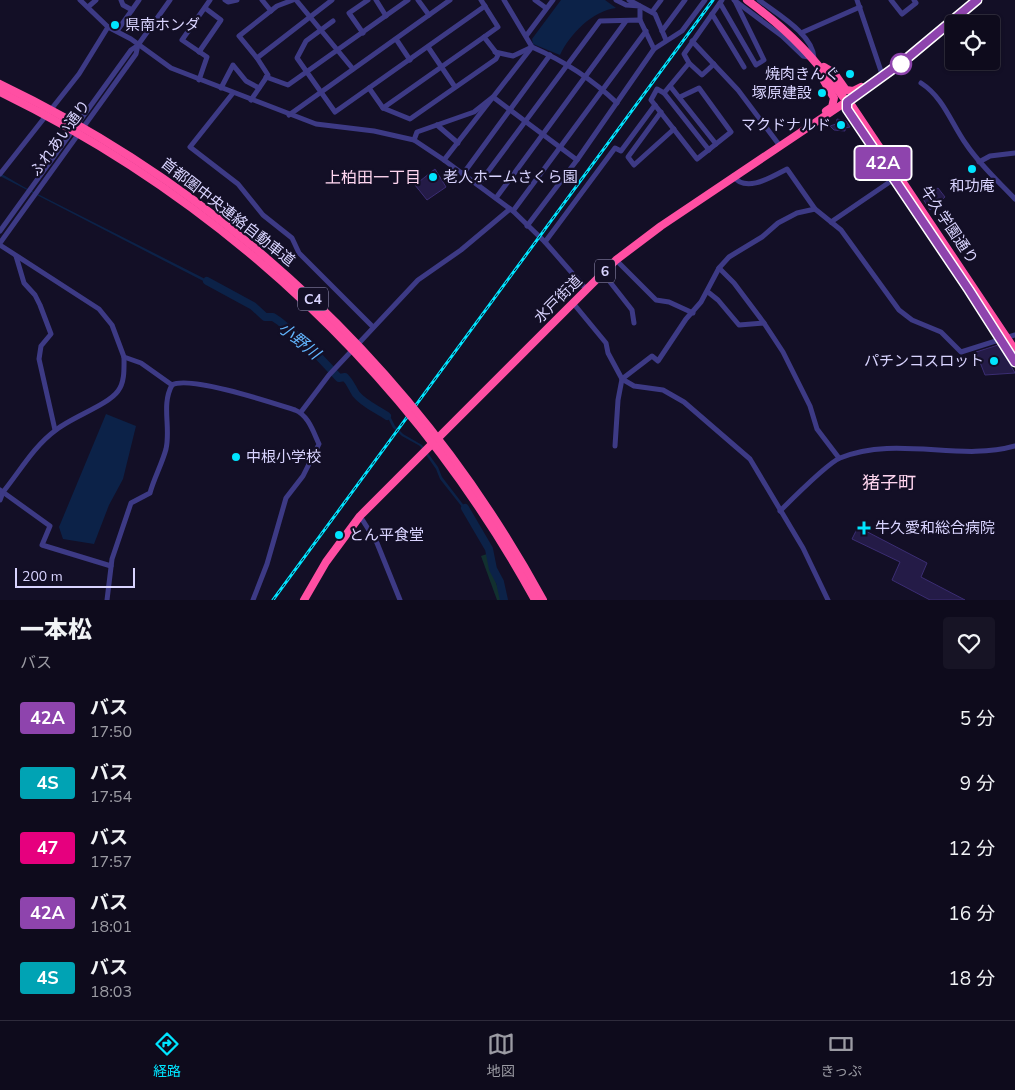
<!DOCTYPE html>
<html lang="ja">
<head>
<meta charset="utf-8">
<style>
  :root { --surface:#0e0b1c; --page:#171425; --text:#f1f3f6; --muted:#9b9ba3; --line:#2e2b3b; --accent:#00e5ff }
  body { margin:0; font-family:"Nunito Sans","Noto Sans JP",sans-serif; background:var(--page); color:var(--text); height:100vh; display:flex; flex-direction:column; font-size:19px; white-space:nowrap }
  * { box-sizing:border-box; margin:0 }
  p { font-size:16px; color:var(--muted) }
  .icon { flex:none; width:28px; height:28px; fill:none; stroke:currentColor; stroke-width:2; stroke-linecap:round; stroke-linejoin:round }
  .map { position:relative; height:600px; overflow:hidden }
  .sheet { display:flex; flex-direction:column; background:var(--surface); flex:1 }
  .sheet>* { flex:none }
  .badge { padding:0 10px; border-radius:4px; font-size:18px; line-height:32px }
  .fabs { position:absolute; left:945px; top:15px; display:grid; gap:10px }
  .fabs a { display:grid; place-items:center; width:55px; height:55px; border-radius:5px; background:var(--surface); box-shadow:0 1px 4px #0004,0 0 0 1px var(--line); font-size:25px }
  .scale { position:absolute; left:15px; bottom:12px; width:120px; box-sizing:border-box; padding-left:5px; border:2px solid #d9d4ff; border-top:0; font-size:14px; line-height:18px; white-space:nowrap; color:#d9d4ff; -webkit-text-stroke:4px #130f26; paint-order:stroke }
  .map>.badge { position:absolute; translate:-50% -50%; box-shadow:0 0 0 2px #fff }
  .round { display:grid; place-items:center; flex:none; width:52px; height:52px; border-radius:5px; background:var(--page) }
  .head { display:flex; align-items:center; justify-content:space-between; height:85px; padding:0 20px }
  h1 { font-size:24px; font-weight:800; line-height:38px }
  ul { padding:0; list-style:none }
  li { display:flex; align-items:center; gap:15px; height:65px; padding:0 20px }
  li div { flex:1 }
  li b { display:block; font-size:19px }
  li em { font-style:normal }
  li .badge { min-width:55px; font-weight:700; text-align:center }
  .tab-bar { display:flex; justify-content:space-around; align-items:center; height:70px; border-top:1px solid var(--line); background:var(--surface); font-size:14px; color:var(--muted) }
  .tab-bar a { display:grid; justify-items:center; gap:2px }
  .tab-bar .active { color:var(--accent) }
  .map>svg:first-child { display:block }
  .green { fill:#12302f }
  .water { fill:#0c2248 }
  .lines { fill:none; stroke-linecap:round; stroke-linejoin:round }
  .river { stroke:#0c2248; stroke-width:8 }
  .building { fill:#241b47; stroke:#3b2d73 }
  .minor { stroke:#3d3a85; stroke-width:5 }
  .highway { stroke:#ff4fa3; stroke-width:8 }
  .rail-casing { stroke:#00e5ff; stroke-width:3 }
  .rail { stroke:#130f26; stroke-width:1; stroke-dasharray:4; stroke-linecap:butt }
  .highway-bridge { stroke:#ff4fa3; stroke-width:8 }
  .line-casing { stroke:#fff; stroke-width:11 }
  .line { stroke:#8e44ad; stroke-width:8 }
  .poi-dot { fill:#00e5ff; stroke:#130f26; stroke-width:2 }
  .stop-dot { fill:#fff; stroke:#8e44ad; stroke-width:2.5 }
  .labels { text-anchor:middle; dominant-baseline:central; stroke-width:4.5; stroke-linejoin:round; paint-order:stroke }
  .shield { fill:#130f26; stroke:#9e99be; stroke-width:1 }
  .shield-label { font-size:14px; font-weight:bold; fill:#d9d4ff }
  .poi-label { font-size:15px; fill:#d9d4ff; stroke:#130f26; text-anchor:start }
  .street-label { font-size:15px; fill:#d9d4ff; stroke:#130f26 }
  .neighbourhood-label { font-size:16px; fill:#ffd6f0; stroke:#130f26 }
  .water-label { font-size:16px; font-style:italic; fill:#62b6ff; stroke:#130f26 }
  .quarter-label { font-size:18px; fill:#ffd6f0; stroke:#130f26 }
</style>
</head>
<body>
<div class="map">
<svg width="1015" height="600" viewBox="0 0 1015 600">
  <rect width="100%" height="100%" fill="#130f26"/>
  <!-- green -->
  <path class="green" d="M487 554C490 570 498 584 501 600H497L481 556Z"/>
  <!-- water -->
  <g class="water">
    <path d="M561 0H605L616 8C592 11 570 34 560 55L533 44 532 39Z"/>
    <path d="M0 173 24 187 215 284 213 286 0 176Z"/>
    <path d="M381 411 390 416 395 426 403 434 422 445 438 467 442 477 472 516 470 517 440 479 436 469 420 446 402 436 393 428 388 418 379 413Z"/>
    <path d="M106 414 136 426 123 479 109 505 94 544 63 539 59 527Z"/>
  </g>
  <g class="lines">
    <!-- river -->
    <g class="river">
      <path d="M207 281 253 306 265 317H273L279 321 306 343 339 378 345 377C351 383 352 388 356 394 364 404 377 409 387 416"/>
      <path d="M465 508 489 549 493 569 500 582 504 600"/>
    </g>
  </g>
  <!-- building -->
  <g class="building">
    <path d="M837 119 846 121 850 127 845 128V131L834 130 830 126 836 124Z"/>
    <path d="M435 169 446 187 427 200 415 185Z"/>
    <path d="M938 188 945 197 930 210 923 199Z"/>
    <path d="M998 345 1011 366 1015 373 985 375 976 352Z"/>
    <path d="M858 527 927 563 921 577 965 600H930L892 580 900 562 852 539Z"/>
  </g>
  <g class="lines">
    <!-- minor -->
    <g class="minor">
      <path d="M80 0 108 27 131 39 171 68 316 124 374 131 414 140 444 160 513 211 545 242 586 289"/>
      <path d="M225 0 228 2 237 0"/>
      <path d="M262 0 271 11"/>
      <path d="M296 0 353 69"/>
      <path d="M376 0 386 16"/>
      <path d="M418 0 429 15"/>
      <path d="M535 0 546 8"/>
      <path d="M616 0 626 5 640 6V20"/>
      <path d="M629 0 655 14 666 40"/>
      <path d="M734 0 782 36 803 56 814 58C813 34 777 14 759 0"/>
      <path d="M857 0 883 77"/>
      <path d="M891 0 902 14 916 3 914 0"/>
      <path d="M720 3 756 65 764 60 735 1"/>
      <path d="M88 7 96 0"/>
      <path d="M132 10 139 0"/>
      <path d="M652 12 661 0"/>
      <path d="M712 14 744 67"/>
      <path d="M333 21 306 41 297 58 335 112 485 6"/>
      <path d="M117 31 132 10 123 5 121 0"/>
      <path d="M662 31 685 0"/>
      <path d="M363 33 349 13 368 0"/>
      <path d="M801 33 860 7"/>
      <path d="M526 36 553 0"/>
      <path d="M396 39 410 60"/>
      <path d="M692 41 738 90 780 146"/>
      <path d="M428 47 455 87"/>
      <path d="M199 52 221 20 205 8"/>
      <path d="M495 52 513 56 532 47C564 61 592 79 617 103"/>
      <path d="M257 58 239 36 277 6 293 0"/>
      <path d="M689 63 702 75 714 64"/>
      <path d="M266 77 288 85 408 0"/>
      <path d="M199 80 207 57 182 40 210 0"/>
      <path d="M921 83C944 98 951 123 966 144 980 165 998 181 1015 199"/>
      <path d="M670 86 716 144"/>
      <path d="M221 88 233 65 246 81 259 88"/>
      <path d="M369 88 383 108 410 119 496 59 498 55 484 37 498 27 481 0"/>
      <path d="M233 93 190 147 238 184 263 215 292 238 299 253 373 327"/>
      <path d="M664 93 709 150"/>
      <path d="M680 97 699 88 731 132 697 159 651 100 657 89 664 93 689 63 684 54 722 0"/>
      <path d="M251 100 268 75 257 58 332 0"/>
      <path d="M383 108 484 37"/>
      <path d="M661 112 628 157 634 165 674 129"/>
      <path d="M289 115 450 0"/>
      <path d="M437 125 458 143"/>
      <path d="M414 140 417 132 474 112 493 97 577 160"/>
      <path d="M444 160 532 47 504 0"/>
      <path d="M979 162 990 156 1015 153"/>
      <path d="M0 174 79 74 108 27"/>
      <path d="M463 174 550 55"/>
      <path d="M733 176C746 194 773 176 787 169L815 209 841 230 899 310 912 320 941 332 961 352 1015 335"/>
      <path d="M478 185 600 21 640 20 654 49"/>
      <path d="M496 198 626 21"/>
      <path d="M513 211 646 31"/>
      <path d="M831 222 897 177"/>
      <path d="M527 226 577 160 654 49 682 31 705 0"/>
      <path d="M0 231 131 50 137 46"/>
      <path d="M545 242 615 148 621 151 655 105"/>
      <path d="M0 243 136 54 138 45 170 0"/>
      <path d="M0 245 99 309 112 325 124 357 141 363 172 385C189 375 273 403 295 410 308 415 313 431 319 444L303 476 286 498 267 564 253 600"/>
      <path d="M16 256 24 283 35 295 40 305 51 334 41 346 39 359 55 430"/>
      <path d="M616 260 656 300 669 302 693 313"/>
      <path d="M719 268 734 283 764 323"/>
      <path d="M603 273 632 310 634 323"/>
      <path d="M708 292 718 300 739 325 764 323 783 352 810 406 817 429 839 458"/>
      <path d="M573 303 606 343 608 353 622 379 634 386 663 390 684 402 750 459 803 548 828 600"/>
      <path d="M301 412 329 375 418 280 461 250 510 209"/>
      <path d="M615 446 618 400 622 379 652 356 658 361 686 319 701 302 719 268 729 257 762 237 778 223 797 213 815 209"/>
      <path d="M0 490 50 526 42 545 111 566"/>
      <path d="M0 500 3 492C20 471 34 446 56 430 72 417 108 405 118 391 125 382 124 368 124 357"/>
      <path d="M780 511C792 499 828 463 840 458 897 435 959 462 1015 446"/>
      <path d="M360 516 377 543 400 600"/>
      <path d="M107 600 112 559 131 503 150 493C154 478 162 464 166 449 171 427 161 405 172 385"/>
    </g>
    <!-- highway -->
    <g class="highway">
      <path d="M747 0C792 33 814 58 847 102L852 106 1015 350"/>
      <path d="M824 67 834 73 846 90 853 91 861 87"/>
      <path d="M821 69 824 81 834 98 832 107 826 111"/>
      <path d="M847 102V109L969 289 1015 362"/>
      <path d="M304 600 326 562 360 516 616 260 661 226 889 73 977 0"/>
    </g>
    <defs>
      <path id="rail" d="M273 600 713 0"/>
    </defs>
    <!-- rail casing -->
    <use href="#rail" class="rail-casing"/>
    <!-- rail -->
    <use href="#rail" class="rail"/>
    <!-- highway-bridge -->
    <g class="highway-bridge">
      <path d="M0 84C230 194 421 376 543 600"/>
      <path d="M0 92C226 202 414 379 535 600"/>
    </g>
  </g>
  <g class="lines">
    <defs>
      <path id="line" d="M977 0 905 60 847 102V109L969 290 1015 362"/>
    </defs>
    <!-- line casing -->
    <use href="#line" class="line-casing"/>
    <!-- line -->
    <use href="#line" class="line"/>
  </g>
  <!-- markers -->
  <g class="poi-dot">
    <circle cx="115" cy="25" r="5"/>
    <circle cx="850" cy="74" r="5"/>
    <circle cx="822" cy="93" r="5"/>
    <circle cx="841" cy="125" r="5"/>
    <circle cx="972" cy="169" r="5"/>
    <circle cx="433" cy="177" r="5"/>
    <circle cx="994" cy="361" r="5"/>
    <circle cx="236" cy="457" r="5"/>
    <path d="M861.5 520.5h5v5h5v5h-5v5h-5v-5h-5v-5h5z"/>
    <circle cx="339" cy="535" r="5"/>
  </g>
  <circle class="stop-dot" cx="901" cy="64" r="10"/>
  <g class="labels">
    <!-- shield labels -->
    <g class="shield">
      <rect x="595" y="259.5" width="20" height="23" rx="4"/>
      <rect x="298" y="287.5" width="30" height="23" rx="4"/>
    </g>
    <g class="shield-label">
      <text x="605" y="271">6</text>
      <text x="313" y="299">C4</text>
    </g>
    <!-- poi labels -->
    <g class="poi-label">
      <text x="125" y="25">県南ホンダ</text>
      <text x="840" y="74" text-anchor="end">焼肉きんぐ</text>
      <text x="812" y="93" text-anchor="end">塚原建設</text>
      <text x="831" y="125" text-anchor="end">マクドナルド</text>
      <text x="443" y="177">老人ホームさくら園</text>
      <text x="972" y="186" text-anchor="middle">和功庵</text>
      <text x="984" y="361" text-anchor="end">パチンコスロット</text>
      <text x="246" y="457">中根小学校</text>
      <text x="875" y="528">牛久愛和総合病院</text>
      <text x="349" y="535">とん平食堂</text>
    </g>
    <!-- street labels -->
    <g class="street-label">
      <text transform="translate(60 138) rotate(-54)">ふれあい通り</text>
      <text transform="translate(228 212) rotate(38)">首都圏中央連絡自動車道</text>
      <text transform="translate(949 225) rotate(56)">牛久学園通り</text>
      <text transform="translate(558 299) rotate(-45)">水戸街道</text>
    </g>
    <!-- neighbourhood labels -->
    <g class="neighbourhood-label">
      <text x="373" y="178">上柏田一丁目</text>
    </g>
    <!-- water labels -->
    <g class="water-label">
      <text transform="translate(299 341) rotate(39)">小野川</text>
    </g>
    <!-- quarter labels -->
    <g class="quarter-label">
      <text x="889" y="483">猪子町</text>
    </g>
  </g>
</svg>
<div class="fabs">
<a><svg class="icon" aria-label="locate" viewBox="0 0 24 24"><circle cx="12" cy="12" r="6"/><path d="M12 2v4M12 18v4M2 12h4M18 12h4"/></svg></a>
</div>
<div class="scale">200 m</div>
<b class="badge" style="left:883px;top:163px;background:#8e44ad;color:#fff">42A</b>
</div>
<section class="sheet">
<div class="head"><div><h1>一本松</h1><p>バス</p></div><a class="round"><svg class="icon" aria-label="heart" viewBox="0 0 24 24"><path d="M12 20l-8-8c-3-5 5-10 8-4 3-6 11-1 8 4z"/></svg></a></div>
<ul>
<li><span class="badge" style="background:#8e44ad;color:#fff">42A</span><div><b>バス</b><p>17:50</p></div><em>5 分</em></li>
<li><span class="badge" style="background:#00a3b4;color:#fff">4S</span><div><b>バス</b><p>17:54</p></div><em>9 分</em></li>
<li><span class="badge" style="background:#e6007e;color:#fff">47</span><div><b>バス</b><p>17:57</p></div><em>12 分</em></li>
<li><span class="badge" style="background:#8e44ad;color:#fff">42A</span><div><b>バス</b><p>18:01</p></div><em>16 分</em></li>
<li><span class="badge" style="background:#00a3b4;color:#fff">4S</span><div><b>バス</b><p>18:03</p></div><em>18 分</em></li>
</ul>
</section>
<nav class="tab-bar">
<a class="active"><svg class="icon" aria-label="directions" viewBox="0 0 24 24"><path d="M12 3l9 9-9 9-9-9zM9 14v-3h6M13 9l2 2-2 2"/></svg>経路</a>
<a><svg class="icon" aria-label="map" viewBox="0 0 24 24"><path d="M3 6l6-2 6 2 6-2v14l-6 2-6-2-6 2zM9 4v14M15 6v14"/></svg>地図</a>
<a><svg class="icon" aria-label="tickets" viewBox="0 0 24 24"><path d="M3 7h18v10H3zM15 7v10"/></svg>きっぷ</a>
</nav>
</body>
</html>
